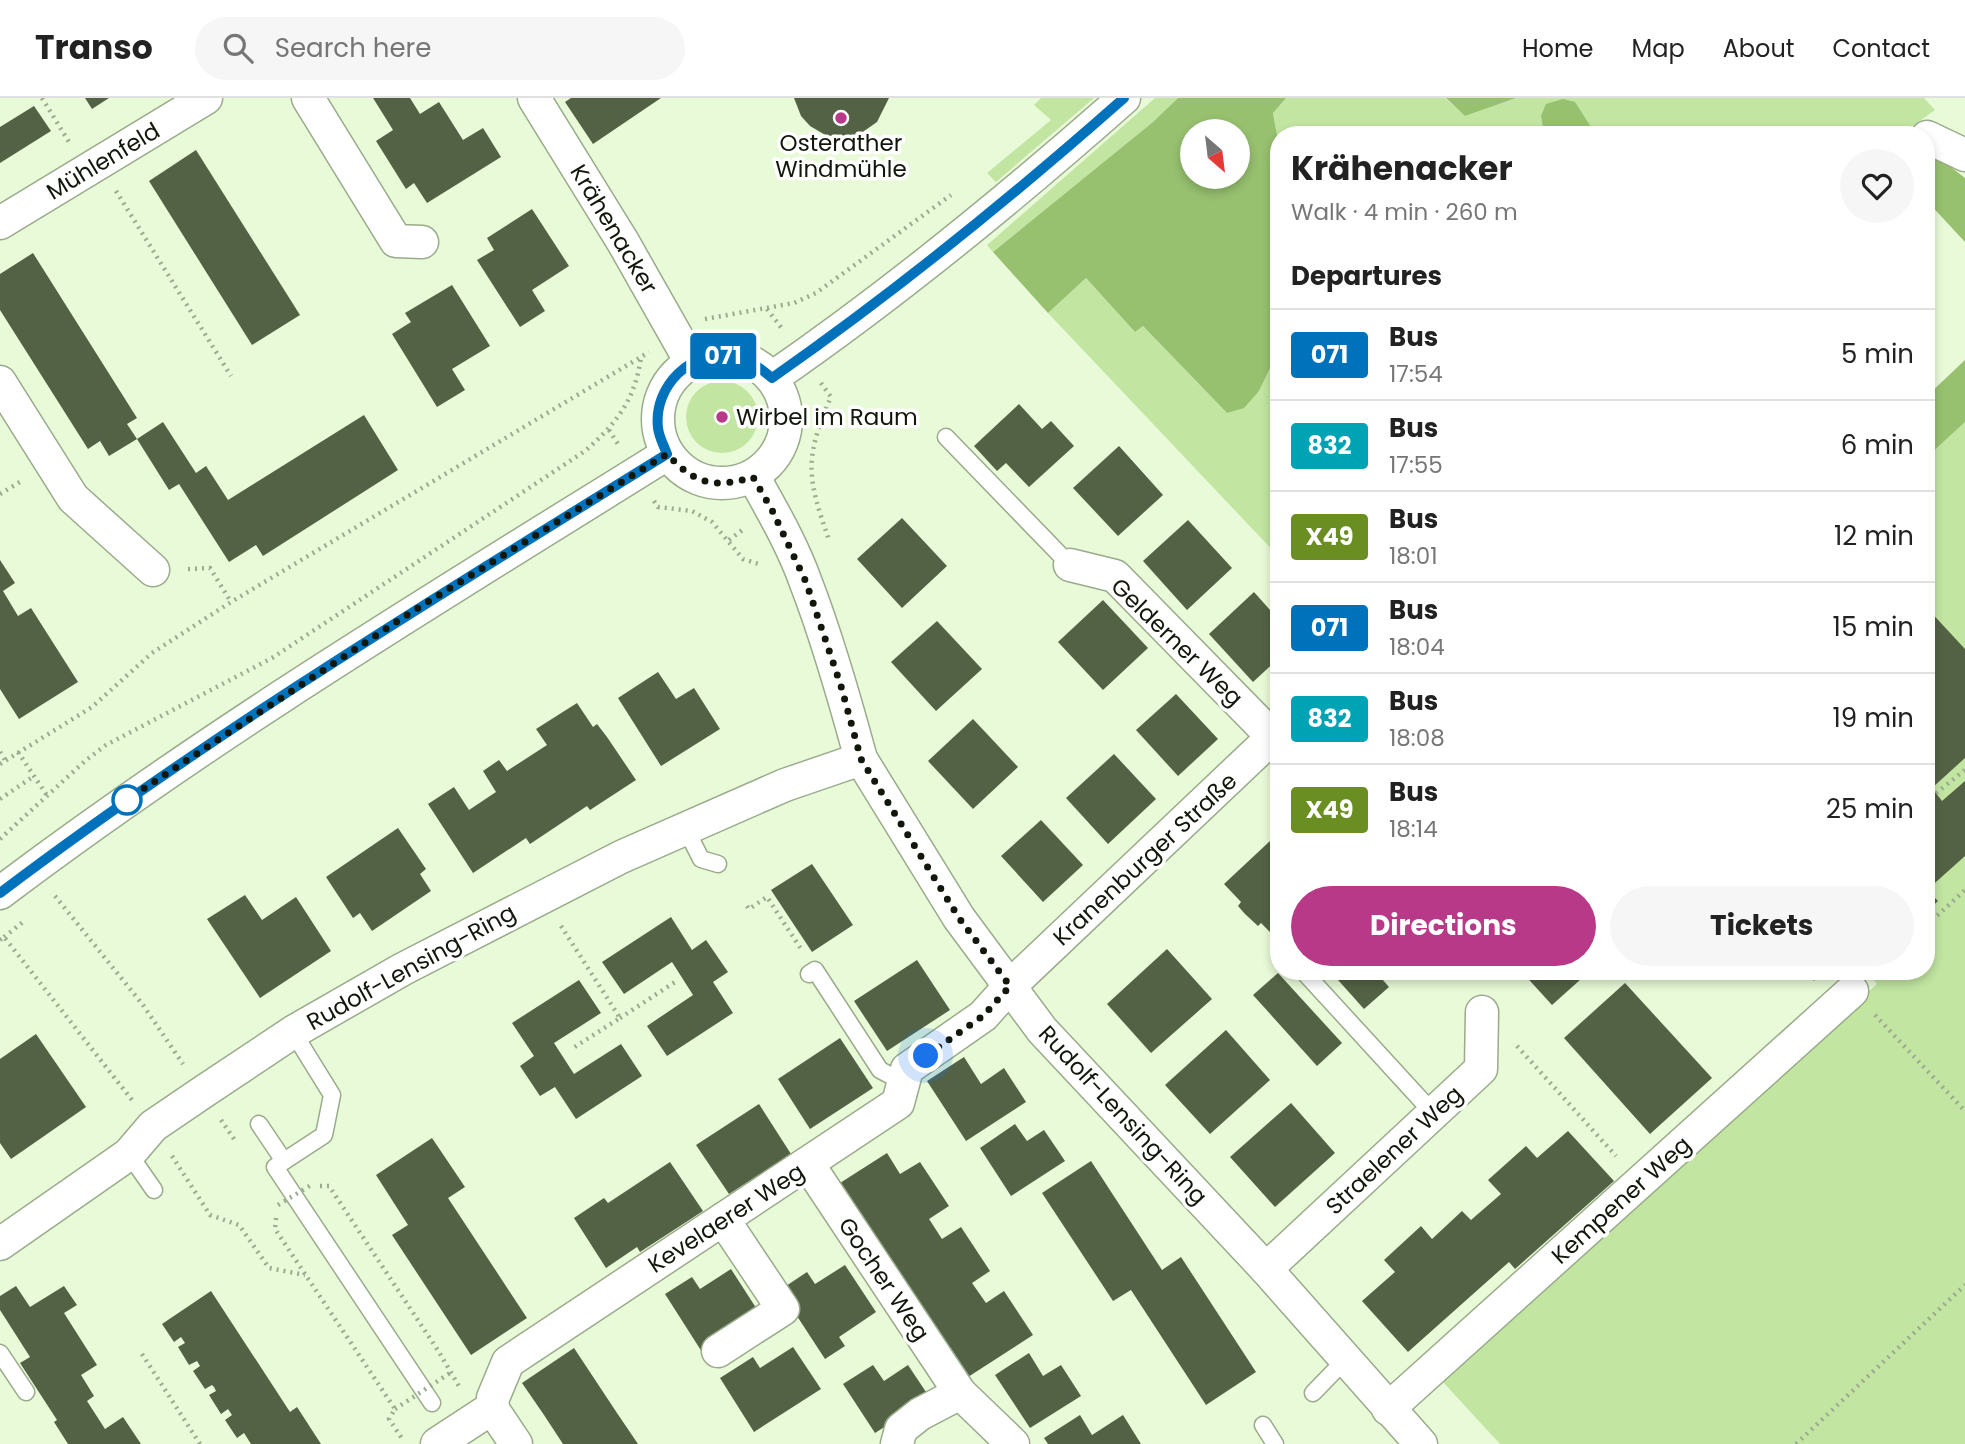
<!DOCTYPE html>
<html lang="en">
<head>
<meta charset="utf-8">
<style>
  :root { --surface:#fff; --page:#f6f6f6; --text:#222; --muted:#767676; --line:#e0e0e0; --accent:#b83987 }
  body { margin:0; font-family:Poppins,sans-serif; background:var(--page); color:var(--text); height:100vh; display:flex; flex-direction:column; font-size:26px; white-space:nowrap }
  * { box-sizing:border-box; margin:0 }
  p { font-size:23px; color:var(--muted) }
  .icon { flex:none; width:38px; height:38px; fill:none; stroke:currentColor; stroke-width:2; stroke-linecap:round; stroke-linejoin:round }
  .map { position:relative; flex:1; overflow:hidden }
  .side { position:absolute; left:1270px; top:28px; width:665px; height:854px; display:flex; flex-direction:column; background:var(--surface); border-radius:28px; box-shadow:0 4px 10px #0003 }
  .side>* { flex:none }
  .badge { padding:0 14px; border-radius:5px; font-size:24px; line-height:46px }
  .needle { width:46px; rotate:152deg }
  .tools { position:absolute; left:1180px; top:21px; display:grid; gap:14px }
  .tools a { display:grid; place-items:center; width:70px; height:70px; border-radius:50%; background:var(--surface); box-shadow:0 4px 10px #0003; font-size:35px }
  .you { position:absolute; width:35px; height:35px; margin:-18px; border:5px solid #fff; border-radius:50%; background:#1a73e8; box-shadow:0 0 0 10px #1a73e833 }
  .map>.badge { position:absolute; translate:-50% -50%; box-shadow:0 0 0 4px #fff }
  h2 { padding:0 21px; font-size:26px; line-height:63px }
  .round { display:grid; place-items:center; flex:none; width:74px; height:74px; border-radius:37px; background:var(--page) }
  .headline { display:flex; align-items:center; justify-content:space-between; height:119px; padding:0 21px }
  h1 { font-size:33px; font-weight:700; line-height:52px }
  .cta { display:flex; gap:14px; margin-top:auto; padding:14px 21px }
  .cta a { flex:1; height:80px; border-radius:42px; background:var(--accent); color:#fff; font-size:28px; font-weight:700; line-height:80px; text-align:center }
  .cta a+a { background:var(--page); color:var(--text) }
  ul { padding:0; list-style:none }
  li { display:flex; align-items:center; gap:21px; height:91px; padding:0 21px; border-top:2px solid var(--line) }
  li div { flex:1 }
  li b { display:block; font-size:26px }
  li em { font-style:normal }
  li .badge { min-width:77px; font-weight:700; text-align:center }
  header { display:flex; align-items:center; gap:42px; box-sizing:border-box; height:98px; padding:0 35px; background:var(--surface); border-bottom:2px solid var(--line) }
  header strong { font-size:33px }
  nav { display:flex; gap:38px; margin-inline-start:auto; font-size:24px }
  .search { width:490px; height:63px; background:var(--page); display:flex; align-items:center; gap:18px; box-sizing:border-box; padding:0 24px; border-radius:38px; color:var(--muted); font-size:26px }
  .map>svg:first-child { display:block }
  .green { fill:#c2e5a2 }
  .forest { fill:#97c06f; fill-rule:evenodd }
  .building { fill:#536245 }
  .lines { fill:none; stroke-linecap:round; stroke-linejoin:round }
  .lane-casing { stroke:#99ab8b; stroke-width:19 }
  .street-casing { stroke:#99ab8b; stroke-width:35 }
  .path { stroke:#9caa90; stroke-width:4.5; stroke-dasharray:2 5; stroke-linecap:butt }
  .lane { stroke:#fff; stroke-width:16 }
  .street { stroke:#fff; stroke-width:32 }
  .path-bridge { stroke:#9caa90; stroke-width:4.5; stroke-dasharray:2 5; stroke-linecap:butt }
  .line-casing { stroke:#fff; stroke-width:16 }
  .line { stroke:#0072bc; stroke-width:10 }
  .walk { stroke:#11170b; stroke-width:7; stroke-dasharray:0 12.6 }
  .poi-dot { fill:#b83987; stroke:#fff; stroke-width:2.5 }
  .stop-dot { fill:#fff; stroke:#0072bc; stroke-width:3.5 }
  .labels { text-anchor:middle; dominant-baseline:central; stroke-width:7; stroke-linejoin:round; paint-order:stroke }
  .poi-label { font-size:23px; fill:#11170b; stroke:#fff }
  .street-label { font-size:23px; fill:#11170b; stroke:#fff }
</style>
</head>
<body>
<header>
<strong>Transo</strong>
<div class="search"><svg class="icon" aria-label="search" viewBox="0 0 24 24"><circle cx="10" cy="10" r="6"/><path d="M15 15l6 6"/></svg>Search here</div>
<nav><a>Home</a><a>Map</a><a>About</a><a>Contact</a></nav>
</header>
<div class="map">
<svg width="1965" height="1346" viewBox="0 0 1965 1346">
  <rect width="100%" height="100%" fill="#e8fad8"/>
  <!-- green -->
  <g class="green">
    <path d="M1041 0H1094L996 84 987 75 1051 22 1034 7Z"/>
    <path d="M1155 0H1178L1153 24 993 154 987 147Z"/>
    <path d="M1286 0H1445L1465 18 1516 0H1924L1935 12 1900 37H1596L1541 18 1544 37H1279V48L1273 14Z"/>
    <path d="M1086 180 1135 234 1143 228 1227 315 1259 293 1279 252V459L1048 215Z"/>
    <circle cx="722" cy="319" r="36"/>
    <path d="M1965 324V1346H1500L1442 1283 1877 886 1866 873H1927V359Z"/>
  </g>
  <!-- forest -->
  <g class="forest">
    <path d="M1178 0H1286L1273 15 1279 48V252L1259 293 1244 310 1227 315 1143 228 1135 234 1086 180 1048 215 993 154 1153 24ZM1192 33H1237V79H1192Z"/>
    <path d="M1446 0H1516L1465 18Z"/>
    <path d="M1563 1 1575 4 1596 37H1544L1541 18 1546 6Z"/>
    <path d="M1927 57 1938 59 1965 80V144L1927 103Z"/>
    <path d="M1965 262V324L1927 359V298Z"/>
  </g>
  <!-- building -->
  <g class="building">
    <path d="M85 0H109L92 11Z"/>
    <path d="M373 0H410L420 16 439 4 463 42 483 30 501 59 427 105 414 85 406 91 376 43 393 32Z"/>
    <path d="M571 0H661L593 46 565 4Z"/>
    <path d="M794 0H889L877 24 857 38 847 39 827 38 810 28 801 18Z"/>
    <path d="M34 8 51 33 0 65V29Z"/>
    <path d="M196 52 300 217 252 247 149 83Z"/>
    <path d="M532 111 569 168 532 192 545 213 520 229 477 162 494 152 487 140Z"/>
    <path d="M33 155 137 320 127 326 137 341 109 358 100 343 88 351 0 212V176Z"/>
    <path d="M452 187 490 248 452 271 465 292 437 309 392 236 411 224 405 215Z"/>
    <path d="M1019 306 1042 331 1051 323 1074 348 1029 389 1006 365 997 373 974 348Z"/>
    <path d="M364 317 398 372 263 458 256 447 229 464 179 386 169 392 137 341 163 324 196 375 206 368 228 402Z"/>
    <path d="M1119 348 1163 397 1118 438 1073 390Z"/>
    <path d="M902 420 947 468 902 510 857 461Z"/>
    <path d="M1188 422 1232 470 1187 512 1143 463Z"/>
    <path d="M0 462 15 485 3 493 18 518 31 510 78 584 19 621 0 591Z"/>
    <path d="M1254 494 1279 522V560L1253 584 1209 536Z"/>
    <path d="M1103 502 1148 550 1103 592 1058 544Z"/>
    <path d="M1927 510 1965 551V660L1932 690 1942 703 1965 683V758L1927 792 1938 803 1927 813Z"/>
    <path d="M937 523 982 571 936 613 891 564Z"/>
    <path d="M658 574 676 601 694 590 720 631 661 668 618 600Z"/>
    <path d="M1176 596 1218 641 1178 678 1136 632Z"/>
    <path d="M577 605 593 629 597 626 607 639 636 682 590 712 587 708 530 746 526 740 473 775 428 706 454 689 469 712 496 694 483 673 499 662 507 673 547 647 536 631Z"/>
    <path d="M973 621 1018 669 973 711 928 663Z"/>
    <path d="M1114 656 1156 701 1108 746 1066 700Z"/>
    <path d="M1041 722 1083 767 1043 804 1001 758Z"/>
    <path d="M398 730 426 771 420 776 431 793 372 833 360 815 353 820 326 779Z"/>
    <path d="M1270 743 1279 752V833L1274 838 1261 825 1258 828 1245 816 1238 808 1241 804 1224 786Z"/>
    <path d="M812 766 853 827 812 854 771 792Z"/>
    <path d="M245 797 262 822 296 799 331 853 260 900 207 821Z"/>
    <path d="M671 819 692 852 706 842 728 874 713 884 733 915 667 958 647 928 693 897 672 864 624 896 602 864Z"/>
    <path d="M1167 851 1212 901 1151 955 1107 906Z"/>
    <path d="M917 862 950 912 887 953 854 903Z"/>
    <path d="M1330 873H1375L1389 889 1364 911Z"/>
    <path d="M1521 873H1590L1552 907Z"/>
    <path d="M1278 875 1342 945 1317 968 1253 897Z"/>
    <path d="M579 882 601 915 554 945 574 976 621 946 642 978 576 1021 555 989 540 998 520 968 534 958 512 925Z"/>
    <path d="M1625 885 1712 980 1650 1036 1564 940Z"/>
    <path d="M1226 932 1270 982 1210 1036 1165 987Z"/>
    <path d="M36 936 86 1009 11 1061 0 1045V961Z"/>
    <path d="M840 940 873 990 810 1031 778 981Z"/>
    <path d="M964 959 981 986 1004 970 1026 1004 966 1043 927 983Z"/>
    <path d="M1291 1005 1335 1055 1275 1109 1230 1059Z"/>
    <path d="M759 1006 791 1056 729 1096 696 1047Z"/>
    <path d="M1015 1026 1027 1043 1044 1032 1065 1063 1011 1098 980 1050Z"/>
    <path d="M1568 1033 1614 1083 1515 1171 1509 1164 1408 1254 1362 1203 1395 1174 1384 1162 1421 1128 1432 1141 1462 1113 1471 1122 1501 1096 1488 1082 1526 1048 1537 1060Z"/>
    <path d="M432 1040 465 1089 448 1100 527 1220 471 1257 392 1137 408 1127 376 1077Z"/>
    <path d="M887 1055 900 1076 920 1064 949 1108 929 1121 942 1141 961 1129 990 1173 972 1185 986 1205 1004 1193 1033 1237 968 1279 840 1085Z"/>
    <path d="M1091 1063 1162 1172 1181 1159 1256 1274 1206 1307 1131 1192 1113 1203 1042 1095Z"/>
    <path d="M670 1064 703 1113 640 1154 637 1149 606 1170 574 1120 604 1100 608 1105Z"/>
    <path d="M845 1167 876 1214 839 1239 845 1248 825 1261 780 1192 807 1174 815 1186Z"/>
    <path d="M731 1171 760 1216 702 1254 665 1196 692 1179 700 1191Z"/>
    <path d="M16 1188 30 1209 64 1188 77 1207 64 1215 97 1267 81 1277 94 1298 87 1303 105 1331 123 1319 141 1346H68L54 1324 57 1322 20 1265 30 1259 0 1212V1198Z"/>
    <path d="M211 1193 290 1314 297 1309 321 1346H251L244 1335 237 1340 225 1322 232 1317 228 1311 221 1316 209 1297 216 1293 214 1289 212 1287 205 1291 193 1273 200 1268 197 1263 189 1267 178 1249 185 1245 181 1239 174 1244 162 1226Z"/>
    <path d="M793 1249 821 1291 754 1334 720 1280 753 1259 760 1270Z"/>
    <path d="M574 1250 617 1315 638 1346H563L544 1317 522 1285Z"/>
    <path d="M1029 1255 1043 1278 1061 1267 1081 1298 1030 1330 995 1277Z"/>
    <path d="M873 1267 884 1283 908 1267 930 1300 875 1335 843 1286Z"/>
    <path d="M1080 1317 1092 1337 1123 1317 1141 1346H1048L1044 1340Z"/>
  </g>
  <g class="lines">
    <defs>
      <g id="lane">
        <path d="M946 339 1070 467"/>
        <path d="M686 731 701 761 718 766"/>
        <path d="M1303 873 1434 1016"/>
        <path d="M809 876 815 872 880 972 903 984"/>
        <path d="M293 934 332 997 324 1037 275 1069 432 1305"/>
        <path d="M259 1026 284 1063"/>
        <path d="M129 1056 154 1092"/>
        <path d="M0 1255 26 1294"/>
        <path d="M1313 1295 1346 1261"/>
        <path d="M1263 1327 1275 1346"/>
      </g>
      <g id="street">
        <path d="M308 0 396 143 422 144"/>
        <path d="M534 0 623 144 691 264"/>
        <path d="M1927 39 1965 57"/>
        <path d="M0 125 206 0"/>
        <circle cx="722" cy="321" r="64"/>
        <path d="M772 280C895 195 1012 99 1124 0"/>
        <path d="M0 284 73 400 153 472"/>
        <path d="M753 378C772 412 793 448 806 485 828 542 845 602 861 661"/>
        <path d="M1070 467 1115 478 1273 639"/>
        <path d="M0 795C213 634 441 497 667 356"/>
        <path d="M808 1066 960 1295 1013 1346"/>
        <path d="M0 1146 129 1056 153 1028 203 994 293 934 403 871 621 759 785 687 861 661 959 820 1042 932 1266 1171 1421 1346"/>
        <path d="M1266 1171 1481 971 1482 914"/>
        <path d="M718 1253 783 1211 723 1121"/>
        <path d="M492 1310 516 1346"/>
        <path d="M1388 1311 1852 893"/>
        <path d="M437 1346 492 1310 493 1300 508 1264 898 1005 907 971 983 918 1010 888 1279 633"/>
        <path d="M897 1346 901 1331 920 1316 960 1295"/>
      </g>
    </defs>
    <!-- lane casing -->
    <use href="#lane" class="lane-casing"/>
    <!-- street casing -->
    <use href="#street" class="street-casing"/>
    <!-- path -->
    <g class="path">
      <path d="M42 0 69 44"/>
      <path d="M116 93 231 278"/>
      <path d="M767 211 783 232"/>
      <path d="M705 221 794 205 816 195 951 97"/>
      <path d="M821 285 831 299C804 361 807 379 829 442"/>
      <path d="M609 332 618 346"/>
      <path d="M0 396 23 382"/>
      <path d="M654 403 658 409 692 413 712 424 743 461 762 467"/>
      <path d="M729 442 745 430"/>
      <path d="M188 471 210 470 231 504"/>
      <path d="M0 654 5 662"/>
      <path d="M18 654 48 699"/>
      <path d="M0 666 92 609 152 555 231 504 641 259"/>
      <path d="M1936 695 1965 672"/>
      <path d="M0 701 34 678"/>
      <path d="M0 741 85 663 106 647 272 560 585 353C617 325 635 302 641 259L649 254"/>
      <path d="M55 798 143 907 183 966"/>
      <path d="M747 808 749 811 767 799 801 851"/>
      <path d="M1927 827 1965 792"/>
      <path d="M561 828 620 920 573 950"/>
      <path d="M4 839 23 824"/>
      <path d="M0 842 4 839 132 1002"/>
      <path d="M1794 873 1815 881"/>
      <path d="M1875 917 1965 1013"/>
      <path d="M620 920 675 884"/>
      <path d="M1517 948 1616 1058"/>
      <path d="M221 1022 234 1041"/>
      <path d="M172 1058 210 1117 239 1127 269 1170 305 1177"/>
      <path d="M320 1088H329L439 1254 460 1290"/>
      <path d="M276 1120 275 1131 395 1311 389 1321 403 1342"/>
      <path d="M142 1256 200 1346"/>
      <path d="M1796 1346 1965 1187"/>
    </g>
    <!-- lane -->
    <use href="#lane" class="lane"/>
    <!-- street -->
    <use href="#street" class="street"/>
    <!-- path-bridge -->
    <g class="path-bridge">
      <path d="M278 1107 311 1087"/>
      <path d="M395 1311 450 1275"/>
    </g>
  </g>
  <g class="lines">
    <defs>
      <path id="line" d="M0 795C213 634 441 496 667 356 664 348 659 339 658 330 653 288 692 250 734 258 749 261 760 270 772 280 895 194 1012 99 1124 0"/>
    </defs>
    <!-- line casing -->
    <use href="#line" class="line-casing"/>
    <!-- line -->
    <use href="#line" class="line"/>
    <!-- walk -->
    <path class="walk" d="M127 702 125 703 410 515 667 356C695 386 714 391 753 379L772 412 806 484 841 588 861 661 959 820 1010 888 983 918 926 958"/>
  </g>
  <!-- markers -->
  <g class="poi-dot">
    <circle cx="841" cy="20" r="7"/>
    <circle cx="722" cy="319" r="7"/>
  </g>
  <circle class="stop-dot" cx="127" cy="702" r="14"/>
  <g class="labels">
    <!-- poi labels -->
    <g class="poi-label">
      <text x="841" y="45">Osterather<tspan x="841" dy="26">Windmühle</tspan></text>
      <text x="736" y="319" text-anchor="start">Wirbel im Raum</text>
    </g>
    <!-- street labels -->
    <g class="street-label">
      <text transform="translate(103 63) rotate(-31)">Mühlenfeld</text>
      <text transform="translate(614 131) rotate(59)">Krähenacker</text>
      <text transform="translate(1177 544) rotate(44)">Gelderner Weg</text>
      <text transform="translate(1145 761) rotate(-43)">Kranenburger Straße</text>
      <text transform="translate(411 869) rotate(-29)">Rudolf-Lensing-Ring</text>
      <text transform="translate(1123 1017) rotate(47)">Rudolf-Lensing-Ring</text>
      <text transform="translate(1394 1052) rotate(-43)">Straelener Weg</text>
      <text transform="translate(1621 1102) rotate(-42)">Kempener Weg</text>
      <text transform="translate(726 1120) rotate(-33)">Kevelaerer Weg</text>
      <text transform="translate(884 1181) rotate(56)">Gocher Weg</text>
    </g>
  </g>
</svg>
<div class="tools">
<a><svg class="needle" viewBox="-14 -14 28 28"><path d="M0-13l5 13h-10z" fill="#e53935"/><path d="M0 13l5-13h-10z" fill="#767676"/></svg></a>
</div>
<div class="you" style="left:926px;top:958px"></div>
<b class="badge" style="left:723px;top:258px;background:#0072bc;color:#fff">071</b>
<section class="side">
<div class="headline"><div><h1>Krähenacker</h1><p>Walk · 4 min · 260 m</p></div><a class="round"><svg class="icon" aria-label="heart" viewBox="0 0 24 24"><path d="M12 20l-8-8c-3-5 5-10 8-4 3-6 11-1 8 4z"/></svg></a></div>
<h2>Departures</h2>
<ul>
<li><span class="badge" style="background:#0072bc;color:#fff">071</span><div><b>Bus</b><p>17:54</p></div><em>5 min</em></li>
<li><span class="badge" style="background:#00a3b4;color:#fff">832</span><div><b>Bus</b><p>17:55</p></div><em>6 min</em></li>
<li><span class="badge" style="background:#6b8e23;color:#fff">X49</span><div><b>Bus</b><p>18:01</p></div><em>12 min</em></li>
<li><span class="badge" style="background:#0072bc;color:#fff">071</span><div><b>Bus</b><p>18:04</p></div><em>15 min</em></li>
<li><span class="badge" style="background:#00a3b4;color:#fff">832</span><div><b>Bus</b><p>18:08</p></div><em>19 min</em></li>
<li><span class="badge" style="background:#6b8e23;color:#fff">X49</span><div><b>Bus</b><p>18:14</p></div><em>25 min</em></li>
</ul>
<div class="cta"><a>Directions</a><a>Tickets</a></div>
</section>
</div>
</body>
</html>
